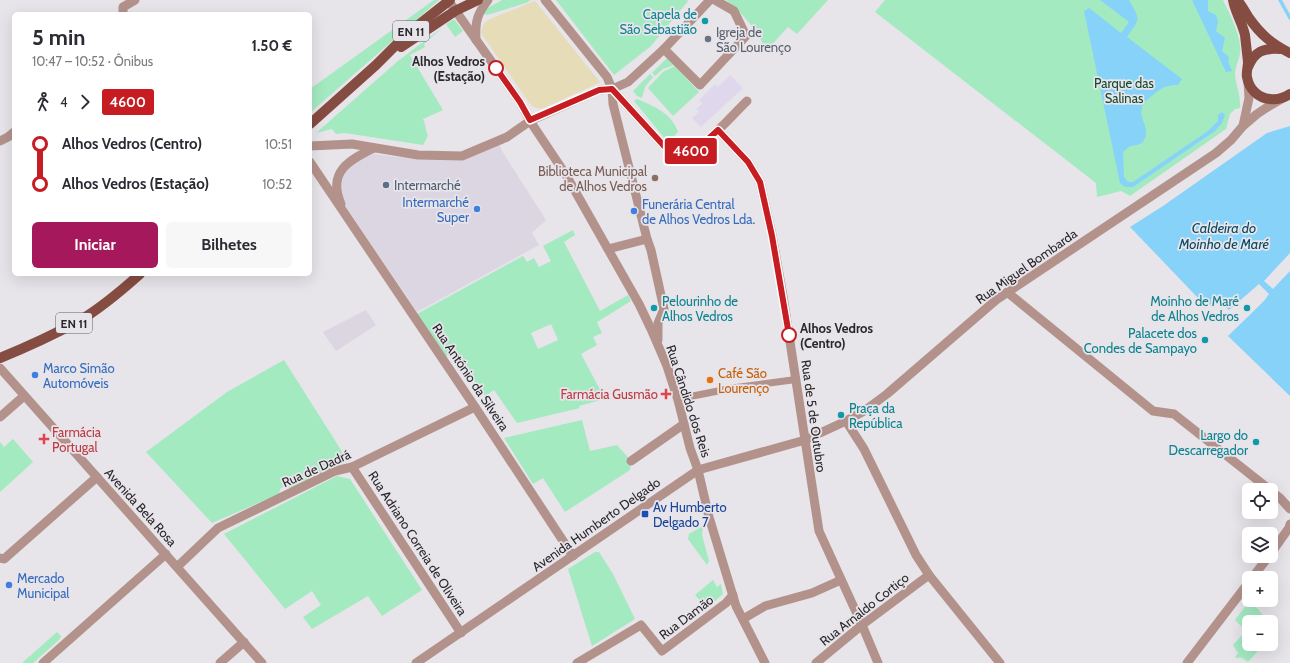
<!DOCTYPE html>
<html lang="pt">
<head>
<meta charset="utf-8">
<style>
  :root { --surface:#fff; --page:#f7f7f7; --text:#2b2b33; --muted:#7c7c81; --accent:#a5185b }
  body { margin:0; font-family:Cabin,sans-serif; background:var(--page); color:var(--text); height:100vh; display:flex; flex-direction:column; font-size:15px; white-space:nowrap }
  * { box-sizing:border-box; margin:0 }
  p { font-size:13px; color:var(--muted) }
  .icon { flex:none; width:22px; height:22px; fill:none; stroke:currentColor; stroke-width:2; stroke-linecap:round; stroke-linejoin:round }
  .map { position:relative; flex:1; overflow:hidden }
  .side { position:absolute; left:12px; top:12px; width:300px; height:264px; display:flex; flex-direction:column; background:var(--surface); border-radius:6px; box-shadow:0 4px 16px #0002 }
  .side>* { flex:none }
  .badge { padding:0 8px; border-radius:3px; font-size:14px; line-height:26px }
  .buttons { position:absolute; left:1242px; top:483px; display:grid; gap:8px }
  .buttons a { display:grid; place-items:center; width:36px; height:36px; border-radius:6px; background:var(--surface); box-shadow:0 4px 16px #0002; font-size:20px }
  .map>.badge { position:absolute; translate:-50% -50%; box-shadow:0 0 0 2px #fff }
  .legs { display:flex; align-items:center; gap:6px; height:44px; padding:0 20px; font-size:13px }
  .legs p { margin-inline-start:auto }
  .summary { display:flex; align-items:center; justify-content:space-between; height:68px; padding:0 20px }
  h1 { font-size:22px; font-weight:700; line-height:30px }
  .button { display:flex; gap:8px; margin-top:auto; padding:8px 20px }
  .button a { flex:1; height:46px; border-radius:6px; background:var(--accent); color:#fff; font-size:16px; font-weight:700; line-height:46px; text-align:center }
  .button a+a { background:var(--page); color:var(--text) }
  ul { padding:0 20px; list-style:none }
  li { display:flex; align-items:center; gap:14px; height:40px; font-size:15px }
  li i { display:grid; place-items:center; width:6px; height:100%; margin:0 5px; background:currentColor }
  li i::after { content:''; width:10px; height:10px; margin:-5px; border:3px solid; border-radius:50%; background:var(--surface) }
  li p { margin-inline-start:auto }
  li:first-child i { background:linear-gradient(#0000 50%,currentColor 0) }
  li:last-child i { background:linear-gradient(currentColor 50%,#0000 0) }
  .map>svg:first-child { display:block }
  .built { fill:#dcd6e3 }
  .education { fill:#dfd8ed }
  .green { fill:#a3eac1; fill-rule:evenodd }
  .sand { fill:#e6dcb7 }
  .water { fill:#86d2f9 }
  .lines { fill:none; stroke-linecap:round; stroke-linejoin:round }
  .stream { stroke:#86d2f9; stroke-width:3.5 }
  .pedestrian { stroke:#b4928c; stroke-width:7 }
  .minor { stroke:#b4928c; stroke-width:9 }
  .primary { stroke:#854c42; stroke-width:10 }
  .line-1-casing { stroke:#fff; stroke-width:9 }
  .line-1 { stroke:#c61d23; stroke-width:6 }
  .culture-dot { fill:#0f9aa8; stroke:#e7e4ea; stroke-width:1.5 }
  .worship-dot { fill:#6b7280; stroke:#e7e4ea; stroke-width:1.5 }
  .stop-1-dot { fill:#fff; stroke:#c61d23; stroke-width:2 }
  .education-dot { fill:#8d6e63; stroke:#e7e4ea; stroke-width:1.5 }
  .service-dot { fill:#5c6f8a; stroke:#e7e4ea; stroke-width:1.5 }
  .shop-dot { fill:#3f7fe0; stroke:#e7e4ea; stroke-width:1.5 }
  .food-dot { fill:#e8710a; stroke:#e7e4ea; stroke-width:1.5 }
  .health-dot { fill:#e0444e; stroke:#e7e4ea; stroke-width:1.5 }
  .transit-dot { fill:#1a4fb4; stroke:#e7e4ea; stroke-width:1.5 }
  .labels { text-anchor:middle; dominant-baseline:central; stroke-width:3.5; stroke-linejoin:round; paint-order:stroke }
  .shield { fill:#e7e4ea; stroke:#636064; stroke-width:1 }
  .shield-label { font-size:12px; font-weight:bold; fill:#2a282b }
  .culture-label { font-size:13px; fill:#0d838f; stroke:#e7e4ea; text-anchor:end }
  .worship-label { font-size:13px; fill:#5b616d; stroke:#e7e4ea; text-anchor:start }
  .stop-label { font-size:13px; font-weight:bold; fill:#2a282b; stroke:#e7e4ea; text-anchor:end }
  .park-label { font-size:13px; fill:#124a30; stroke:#e7e4ea }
  .education-label { font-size:13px; fill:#785e54; stroke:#e7e4ea; text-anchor:end }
  .service-label { font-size:13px; fill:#4e5e75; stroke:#e7e4ea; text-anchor:start }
  .shop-label { font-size:13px; fill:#366cbe; stroke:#e7e4ea; text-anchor:start }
  .street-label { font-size:13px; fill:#2a282b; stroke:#e7e4ea }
  .food-label { font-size:13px; fill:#c56008; stroke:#e7e4ea; text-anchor:start }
  .health-label { font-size:13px; fill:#be3a42; stroke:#e7e4ea; text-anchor:end }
  .transit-label { font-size:13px; fill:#164399; stroke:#e7e4ea; text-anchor:start }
  .water-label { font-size:14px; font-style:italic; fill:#064862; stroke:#e7e4ea }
</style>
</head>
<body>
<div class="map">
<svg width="1290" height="663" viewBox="0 0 1290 663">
  <rect width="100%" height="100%" fill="#e7e4ea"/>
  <!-- built -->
  <g class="built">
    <path d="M499 144 502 151 546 220 532 233 539 245 417 312 347 208 334 186 360 152 397 157 454 160Z"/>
    <path d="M366 310 376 325 336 351 323 332Z"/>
  </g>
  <!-- education -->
  <path class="education" d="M730 75 743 88 701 127 692 118 699 112 696 109 702 104 699 100 715 84 718 87Z"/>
  <!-- green -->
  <g class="green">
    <path d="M434 0H439L312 111 310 110V89Z"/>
    <path d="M502 0H531L526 3 487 15 484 14 486 9Z"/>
    <path d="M556 0H687L688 1 651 46 614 75Z"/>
    <path d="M726 0H828L797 34 788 27 766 51C758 30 743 14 726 0Z"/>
    <path d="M885 0H1223C1230 15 1242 37 1240 53 1239 61 1235 67 1235 75 1236 86 1241 96 1240 108L1235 109 1230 114 1226 129 1130 196 1121 191 1097 197 1096 183 875 12Z"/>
    <path d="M454 19 463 31 455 37 446 24Z"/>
    <path d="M443 27 424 44 425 47 410 55 443 110 423 119C426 125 425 130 428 136L423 145 345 133 336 134 332 129 316 133 398 61Z"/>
    <path d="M667 58 674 65 663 69 655 76 652 73Z"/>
    <path d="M675 66 699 92 673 116 648 88 663 72Z"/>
    <path d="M650 74 653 77 645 87 642 98 637 96 633 91Z"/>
    <path d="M637 99C654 106 671 113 678 132L669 141H667L634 101Z"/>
    <path d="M573 230 575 235 564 242 600 311 628 295 631 301 597 322 602 333 593 337 597 345 581 354 605 399 579 406 580 408 517 423 494 390 485 396 457 357 452 355 445 356 417 314 523 256 527 262 534 258 539 267 551 261 543 246ZM551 324 558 340 538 349 531 333Z"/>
    <path d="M284 360 348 461 291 489 286 485 280 489 279 494 212 523 146 452 227 392Z"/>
    <path d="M582 420 590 451 617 445 631 461 630 470 565 512 543 478 533 484 504 438Z"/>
    <path d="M13 439 33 462 0 492V442L4 447Z"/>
    <path d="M337 476 350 479 422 590 382 616 368 596 312 629 303 617 321 605 312 591 285 609 224 534Z"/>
    <path d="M703 526 702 535 709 561 707 565 688 539 689 534Z"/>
    <path d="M595 552H599L613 574 635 619 592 646 568 569Z"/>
    <path d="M713 580 717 587 721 584 723 594 707 608 695 595Z"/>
    <path d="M1250 600 1269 622H1249V644H1264L1248 662C1244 659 1242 657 1237 658L1235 657 1238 653 1233 645 1246 631 1235 620Z"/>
    <path d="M57 632 61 636 60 639 33 663H22Z"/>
  </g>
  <!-- sand -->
  <path class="sand" d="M535 1 600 82 599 83 541 109 534 107 530 104 481 33 483 25 488 20Z"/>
  <!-- water -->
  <g class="water">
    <path d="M1100 0H1129C1141 21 1140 18 1127 37L1182 79 1178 85C1168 85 1163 87 1155 93 1151 97 1144 101 1142 107 1138 118 1151 129 1144 140 1141 145 1137 145 1131 146 1128 147 1126 150 1123 152L1124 177 1128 182H1133L1139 178 1208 131 1218 121V115L1222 112 1225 115 1222 123 1215 131 1133 187H1125L1120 183 1084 11 1089 8 1121 33 1129 22Z"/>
    <path d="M1192 0H1208V11L1216 15 1218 22 1216 31 1225 38 1222 51 1229 57 1228 62 1232 71 1226 72Z"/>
    <path d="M1290 126V253L1264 281 1273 289 1290 271V396L1228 336 1264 301 1269 294 1259 284 1229 310 1221 304 1211 305 1199 299 1130 227 1163 206 1267 133Z"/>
  </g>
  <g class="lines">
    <!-- stream -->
    <path class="stream" d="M1280 0 1290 18"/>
    <!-- pedestrian -->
    <path class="pedestrian" d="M683 398 733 388 792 380"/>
    <!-- minor -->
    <g class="minor">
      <path d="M448 0 520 102 530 121 566 175 639 304 651 329 667 366 678 400 690 448 698 470 709 517 736 606 765 663"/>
      <path d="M545 0 607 77 612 89 665 147C670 150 676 154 682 153 703 151 731 116 747 101"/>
      <path d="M123 14V7L135 0"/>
      <path d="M476 40C475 22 477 14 488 0"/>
      <path d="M664 49 700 85 746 36 734 11 715 0"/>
      <path d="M612 89 613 104 647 239"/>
      <path d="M1243 126 1249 98 1248 82"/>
      <path d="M718 130 748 162 760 182 772 235 783 296 819 531 862 625 878 663"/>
      <path d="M0 141 8 137 14 132"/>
      <path d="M310 146 352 144 418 155 462 156 507 137 530 121 599 90 612 89 628 82 664 49 710 0"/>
      <path d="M310 162 475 407 573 556"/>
      <path d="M341 204C327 172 349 160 374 148"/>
      <path d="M608 249 647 239 651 250 664 309 658 323V340"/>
      <path d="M1007 292 1153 411 1174 414 1270 490"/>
      <path d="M0 368 262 663"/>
      <path d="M0 417 24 396"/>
      <path d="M846 421 864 449 916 555 929 575 1000 663"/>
      <path d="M631 461 684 424"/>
      <path d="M352 467 461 633"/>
      <path d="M1271 491 1280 498 1290 509"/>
      <path d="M1271 553 1289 528 1290 524"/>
      <path d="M0 558 4 559 97 477"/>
      <path d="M177 567 218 528 335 471 352 467 475 407"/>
      <path d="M1252 578 1269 556"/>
      <path d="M743 619 765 606 812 593 841 580"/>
      <path d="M43 663 166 554"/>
      <path d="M220 663 244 642"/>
      <path d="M416 663 698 470 805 440 846 421 864 411 887 394 996 300 1216 153 1231 140 1243 126 1257 114 1266 108 1283 98"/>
      <path d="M577 663 641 625 662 651 726 603 733 595"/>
      <path d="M816 663 862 625 929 575"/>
      <path d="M1187 663 1249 582"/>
    </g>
    <!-- primary -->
    <g class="primary">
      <path d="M1233 0C1235 12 1242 22 1245 35 1246 44 1247 53 1248 62 1248 67 1246 73 1247 77 1249 89 1258 98 1270 99 1277 100 1284 98 1290 94"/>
      <path d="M1237 0C1242 5 1245 12 1249 18 1261 35 1272 44 1290 53"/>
      <path d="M401 47 455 11 478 0"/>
      <path d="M1248 67C1255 51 1263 48 1280 49"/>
      <path d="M310 124 376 65 407 34 450 0"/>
      <path d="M0 358C27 347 53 335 79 321 101 308 121 291 140 274"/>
    </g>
  </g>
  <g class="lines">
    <defs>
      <path id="line-1" d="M496 68 520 102 530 120 599 90 612 89 665 147C687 161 702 145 718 130L748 162 760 182 772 236 789 335"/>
    </defs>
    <!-- line-1 casing -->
    <use href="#line-1" class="line-1-casing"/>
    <!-- line-1 -->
    <use href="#line-1" class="line-1"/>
  </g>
  <!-- markers -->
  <g class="culture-dot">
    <circle cx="705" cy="21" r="4"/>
    <circle cx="654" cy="308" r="4"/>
    <circle cx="1247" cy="308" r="4"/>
    <circle cx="1205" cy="340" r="4"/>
    <circle cx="841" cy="415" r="4"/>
    <circle cx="1256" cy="442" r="4"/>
  </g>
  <circle class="worship-dot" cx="708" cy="39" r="4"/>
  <g class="stop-1-dot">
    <circle cx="496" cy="68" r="7"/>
    <circle cx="789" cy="335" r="7"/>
  </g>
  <circle class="education-dot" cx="655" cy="178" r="4"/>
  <circle class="service-dot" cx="386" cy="185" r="4"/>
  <g class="shop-dot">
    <circle cx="477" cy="209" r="4"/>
    <circle cx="634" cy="211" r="4"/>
    <circle cx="35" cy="375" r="4"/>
    <circle cx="9" cy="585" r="4"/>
  </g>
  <circle class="food-dot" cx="710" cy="380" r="4"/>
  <g class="health-dot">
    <path d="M664 388h4v4h4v4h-4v4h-4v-4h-4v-4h4z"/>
    <path d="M42 433h4v4h4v4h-4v4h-4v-4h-4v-4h4z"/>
  </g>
  <rect class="transit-dot" x="641" y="510" width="8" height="8" rx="2"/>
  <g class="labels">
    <!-- shield labels -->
    <g class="shield">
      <rect x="393" y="21" width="36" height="20" rx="3"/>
      <rect x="56" y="313" width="36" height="20" rx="3"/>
    </g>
    <g class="shield-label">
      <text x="411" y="31">EN 11</text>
      <text x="74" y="323">EN 11</text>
    </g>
    <!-- culture labels -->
    <g class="culture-label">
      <text x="697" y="14">Capela de<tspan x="697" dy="15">São Sebastião</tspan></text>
      <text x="662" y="301" text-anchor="start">Pelourinho de<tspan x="662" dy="15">Alhos Vedros</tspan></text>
      <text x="1239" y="301">Moinho de Maré<tspan x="1239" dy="15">de Alhos Vedros</tspan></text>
      <text x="1197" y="333">Palacete dos<tspan x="1197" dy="15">Condes de Sampayo</tspan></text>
      <text x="849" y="408" text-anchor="start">Praça da<tspan x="849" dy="15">República</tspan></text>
      <text x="1248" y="435">Largo do<tspan x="1248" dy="15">Descarregador</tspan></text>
    </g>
    <!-- worship labels -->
    <g class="worship-label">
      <text x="716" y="32">Igreja de<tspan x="716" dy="15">São Lourenço</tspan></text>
    </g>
    <!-- stop labels -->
    <g class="stop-label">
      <text x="485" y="61">Alhos Vedros<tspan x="485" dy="15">(Estação)</tspan></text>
      <text x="800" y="328" text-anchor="start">Alhos Vedros<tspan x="800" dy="15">(Centro)</tspan></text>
    </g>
    <!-- park labels -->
    <g class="park-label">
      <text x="1124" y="83">Parque das<tspan x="1124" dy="15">Salinas</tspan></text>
    </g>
    <!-- education labels -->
    <g class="education-label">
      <text x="647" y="171">Biblioteca Municipal<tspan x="647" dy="15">de Alhos Vedros</tspan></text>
    </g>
    <!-- service labels -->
    <g class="service-label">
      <text x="394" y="185">Intermarché</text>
    </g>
    <!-- shop labels -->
    <g class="shop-label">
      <text x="469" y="202" text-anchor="end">Intermarché<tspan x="469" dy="15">Super</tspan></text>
      <text x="642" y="204">Funerária Central<tspan x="642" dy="15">de Alhos Vedros Lda.</tspan></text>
      <text x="43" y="368">Marco Simão<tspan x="43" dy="15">Automóveis</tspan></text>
      <text x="17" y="578">Mercado<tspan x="17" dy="15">Municipal</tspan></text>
    </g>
    <!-- street labels -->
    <g class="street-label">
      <text transform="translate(1026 266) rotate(-35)">Rua Miguel Bombarda</text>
      <text transform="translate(471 377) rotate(56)">Rua António da Silveira</text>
      <text transform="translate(689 401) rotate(72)">Rua Cândido dos Reis</text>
      <text transform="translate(814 416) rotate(82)">Rua de 5 de Outubro</text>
      <text transform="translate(316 468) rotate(-24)">Rua de Dadrá</text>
      <text transform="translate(141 507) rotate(48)">Avenida Bela Rosa</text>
      <text transform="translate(596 524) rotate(-35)">Avenida Humberto Delgado</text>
      <text transform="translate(418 543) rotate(57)">Rua Adriano Correia de Oliveira</text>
      <text transform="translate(864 609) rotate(-38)">Rua Arnaldo Cortiço</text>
      <text transform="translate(686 617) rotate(-37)">Rua Damão</text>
    </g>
    <!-- food labels -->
    <g class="food-label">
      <text x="718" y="373">Café São<tspan x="718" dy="15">Lourenço</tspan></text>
    </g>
    <!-- health labels -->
    <g class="health-label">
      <text x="658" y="394">Farmácia Gusmão</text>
      <text x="52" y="432" text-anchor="start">Farmácia<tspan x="52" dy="15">Portugal</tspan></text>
    </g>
    <!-- transit labels -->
    <g class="transit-label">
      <text x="653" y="507">Av Humberto<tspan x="653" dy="15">Delgado 7</tspan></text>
    </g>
    <!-- water labels -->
    <g class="water-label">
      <text x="1224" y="228">Caldeira do<tspan x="1224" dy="16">Moinho de Maré</tspan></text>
    </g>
  </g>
</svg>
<div class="buttons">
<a><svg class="icon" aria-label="locate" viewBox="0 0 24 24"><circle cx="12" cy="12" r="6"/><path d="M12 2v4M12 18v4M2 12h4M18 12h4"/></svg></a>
<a><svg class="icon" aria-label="layers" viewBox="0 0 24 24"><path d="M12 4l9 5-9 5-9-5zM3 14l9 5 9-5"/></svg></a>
<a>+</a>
<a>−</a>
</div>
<b class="badge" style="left:691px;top:151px;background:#c61d23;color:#fff">4600</b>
<section class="side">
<div class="summary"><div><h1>5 min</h1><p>10:47 – 10:52 · Ônibus</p></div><b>1.50 €</b></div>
<div class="legs"><svg class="icon" aria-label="walk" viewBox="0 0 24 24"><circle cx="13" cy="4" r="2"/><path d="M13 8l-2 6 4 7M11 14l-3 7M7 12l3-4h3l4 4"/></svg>4<svg class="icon" aria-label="forward" viewBox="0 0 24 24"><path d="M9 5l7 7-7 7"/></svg><b class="badge" style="background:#c61d23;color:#fff">4600</b></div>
<ul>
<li><i style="color:#c61d23"></i><b>Alhos Vedros (Centro)</b><p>10:51</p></li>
<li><i style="color:#c61d23"></i><b>Alhos Vedros (Estação)</b><p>10:52</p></li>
</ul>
<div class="button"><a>Iniciar</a><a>Bilhetes</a></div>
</section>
</div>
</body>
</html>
